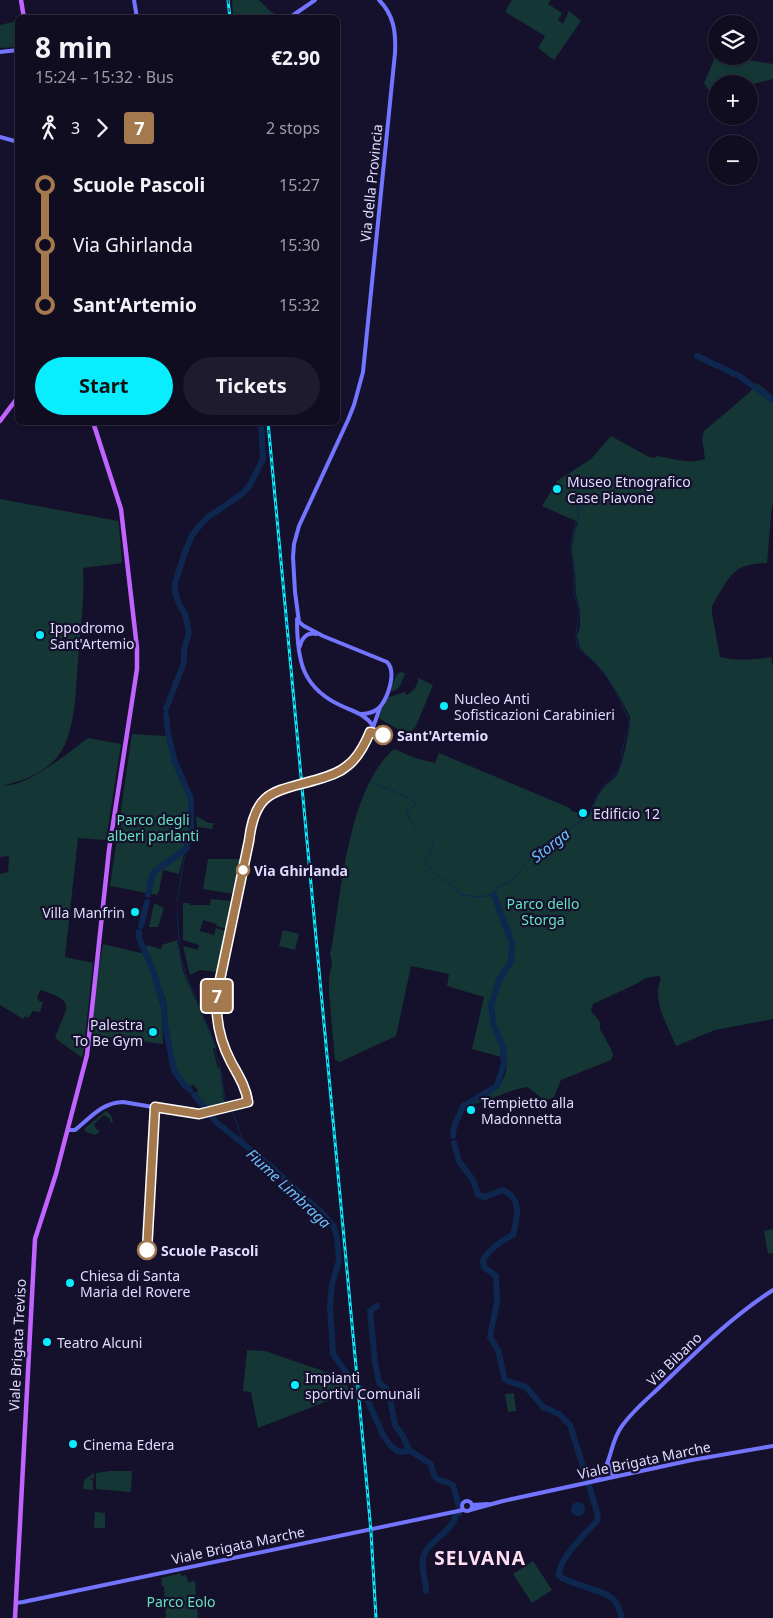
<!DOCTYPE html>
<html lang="en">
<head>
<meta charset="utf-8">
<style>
  :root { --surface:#100d21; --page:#1e1b2e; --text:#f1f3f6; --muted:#9c9ca5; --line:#302d3f; --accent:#08eeff }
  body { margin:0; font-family:"Noto Sans",sans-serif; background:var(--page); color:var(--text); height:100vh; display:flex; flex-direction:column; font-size:19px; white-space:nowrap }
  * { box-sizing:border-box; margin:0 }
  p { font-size:16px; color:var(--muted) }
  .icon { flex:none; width:28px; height:28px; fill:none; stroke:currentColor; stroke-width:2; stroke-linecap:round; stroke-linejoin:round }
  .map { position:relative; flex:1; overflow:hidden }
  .sheet { position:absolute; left:15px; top:15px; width:325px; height:410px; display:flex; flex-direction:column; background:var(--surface); border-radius:8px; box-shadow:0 1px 4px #0004,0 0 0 1px var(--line) }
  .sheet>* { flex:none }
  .badge { padding:0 10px; border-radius:4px; font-size:18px; line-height:32px }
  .buttons { position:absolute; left:708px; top:15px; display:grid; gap:10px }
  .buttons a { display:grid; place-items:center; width:50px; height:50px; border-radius:50%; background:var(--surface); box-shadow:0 1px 4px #0004,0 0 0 1px var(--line); font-size:25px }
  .map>.badge { position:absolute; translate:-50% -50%; box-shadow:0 0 0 2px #fff }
  .legs { display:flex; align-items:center; gap:8px; height:55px; padding:0 20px; font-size:16px }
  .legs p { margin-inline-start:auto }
  .summary { display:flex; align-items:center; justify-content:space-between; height:85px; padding:0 20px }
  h1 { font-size:28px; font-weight:700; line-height:38px }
  .action { display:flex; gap:10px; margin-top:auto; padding:10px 20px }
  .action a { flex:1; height:58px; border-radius:30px; background:var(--accent); color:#111; font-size:20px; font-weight:700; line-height:58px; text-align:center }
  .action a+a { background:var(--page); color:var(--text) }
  ul { padding:0 20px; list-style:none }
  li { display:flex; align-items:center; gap:18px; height:60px; font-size:19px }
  li i { display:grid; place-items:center; width:8px; height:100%; margin:0 6px; background:currentColor }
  li i::after { content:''; width:12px; height:12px; margin:-6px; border:4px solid; border-radius:50%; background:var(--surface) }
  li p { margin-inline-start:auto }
  li:first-child i { background:linear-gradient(#0000 50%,currentColor 0) }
  li:last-child i { background:linear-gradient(currentColor 50%,#0000 0) }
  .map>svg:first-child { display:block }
  .green { fill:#143634 }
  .water { fill:#0d274f }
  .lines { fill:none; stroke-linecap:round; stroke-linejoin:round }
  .stream { stroke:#0d274f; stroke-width:1 }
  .river { stroke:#0d274f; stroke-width:6 }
  .secondary { stroke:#7374ff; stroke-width:4 }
  .primary { stroke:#c063ff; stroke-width:4.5 }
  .rail-casing { stroke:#08eeff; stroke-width:3 }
  .rail { stroke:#15112c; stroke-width:1; stroke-dasharray:4; stroke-linecap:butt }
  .line-1-casing { stroke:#fff; stroke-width:11 }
  .line-1 { stroke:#a4794e; stroke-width:8 }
  .poi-dot { fill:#08eeff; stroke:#15112c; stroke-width:2 }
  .stop-1-dot { fill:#fff; stroke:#a4794e; stroke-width:2.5 }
  .labels { text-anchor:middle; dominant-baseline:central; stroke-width:4.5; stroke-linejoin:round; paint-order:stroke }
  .street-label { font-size:14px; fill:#dfdcff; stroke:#15112c }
  .poi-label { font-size:14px; fill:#dfdcff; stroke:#15112c; text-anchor:start }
  .stop-label { font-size:14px; font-weight:bold; fill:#dfdcff; stroke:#15112c; text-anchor:start }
  .park-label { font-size:14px; fill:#65e2bf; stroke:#15112c }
  .water-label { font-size:15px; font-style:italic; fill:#6abfff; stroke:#15112c }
  .district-label { font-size:19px; font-weight:bold; letter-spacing:1px; fill:#ffdef4; stroke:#15112c }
</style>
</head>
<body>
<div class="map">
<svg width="773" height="1618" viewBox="0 0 773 1618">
  <rect width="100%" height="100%" fill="#15112c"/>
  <!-- green -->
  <g class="green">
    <path d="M232 0H259L270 11 280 17H233Z"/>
    <path d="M512 0H551L548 4 562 13 558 20 563 24 569 11 581 21 554 60 538 48 545 36 505 12Z"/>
    <path d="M17 21V47L0 48V25Z"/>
    <path d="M716 55 773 64V79L753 84 749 87V84H716V101L704 83Z"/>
    <path d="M757 383 773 396 760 388 758 389 773 400V505H772L767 563C731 564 730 577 712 606V613L720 657C738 661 754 660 771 657L773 667V1019L715 1030 676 1046C668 1026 651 1000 661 979L659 976 646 978 636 984 593 1004 591 1011 600 1022V1029L612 1051 613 1056 611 1060 561 1080 554 1097 545 1101 528 1087C507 1090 489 1101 469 1105 495 1092 512 1083 505 1049L501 1051V1057L472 1049 484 997 447 986 449 974 411 966 396 1036 340 1062 335 1060 329 992V978L332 963 330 953 332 946C341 891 349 787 394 749L415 758 435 763 439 753 570 808V810L588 817C593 810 594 803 598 796 602 787 611 782 617 775 622 768 631 726 630 717L618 694 603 671 580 648 577 636 580 627V609L576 595 575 573 572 549 574 533 578 522 542 506 557 481 591 459 611 436 649 457 655 458 656 456C674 458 687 465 705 459L702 438 704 431 749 393Z"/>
    <path d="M0 499 118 521 119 525 122 563 83 568C85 595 81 622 79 649 76 678 77 725 62 750 51 770 25 781 4 785 24 789 71 751 88 738L121 744 106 840 78 838 65 957 93 963 83 1055 81 1057 55 1038C64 1009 81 1002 40 990L37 998 39 1001 43 1002 40 1012 33 1011 28 1018 25 1016 23 1019 0 1005V874L8 872 9 856 0 857Z"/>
    <path d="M400 672 405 673C402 681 400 692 390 691L396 676Z"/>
    <path d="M418 678 433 685 416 726 409 734H406L380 719 379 716 386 698 405 692 406 695C413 692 418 686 418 678Z"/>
    <path d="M132 734 167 736 175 765 191 802 189 832 179 874 163 870 159 891 157 895 110 886Z"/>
    <path d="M196 816 209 823H227H214L212 827 214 829 197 827Z"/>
    <path d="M208 859H242L234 894 203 889Z"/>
    <path d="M211 899 233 901 227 929 216 926 217 924 203 920 200 931 214 935 216 928 227 931 218 972 200 970 190 975 183 946 198 950 199 945 183 940V903H189L190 905H210Z"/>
    <path d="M154 903 164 908 158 927H149Z"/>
    <path d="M283 930 299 934 295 950 279 946Z"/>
    <path d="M177 940 183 971 216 1047 213 1049 218 1068 220 1069 224 1100 227 1106 210 1110 196 1094 198 1090 193 1085 189 1087 178 1074 167 1030 166 1000 146 949 147 945 161 949 162 945Z"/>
    <path d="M103 944 145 954 163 1013 162 1025 163 1044 92 1035 96 982Z"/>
    <path d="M106 1111 110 1114 113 1121 111 1123 109 1118 104 1115 94 1124 96 1129 100 1131 96 1135 86 1132 84 1129Z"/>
    <path d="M773 1229V1253L768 1254 764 1231Z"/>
    <path d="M247 1350 265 1351 344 1378 350 1392 342 1391 338 1397 258 1428 251 1392 243 1391Z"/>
    <path d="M514 1393 516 1411 508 1412 505 1394Z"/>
    <path d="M110 1471H132L131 1490 130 1492 96 1489V1473Z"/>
    <path d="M94 1473V1478L89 1479 93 1480V1490L83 1489 84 1480Z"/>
    <path d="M95 1512 105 1513V1528H94Z"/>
    <path d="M533 1561 552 1590 532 1603 513 1574Z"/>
    <path d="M181 1573V1576L186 1575 188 1582 195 1581 198 1618H166L164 1586H162L161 1578Z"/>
  </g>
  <!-- water -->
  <circle class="water" cx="578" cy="1509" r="7"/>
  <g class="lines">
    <!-- stream -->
    <g class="stream">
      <path d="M372 782C385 789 405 794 415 803V806L406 812 414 826 433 844 432 851 425 860 426 865 462 895 476 897 494 895 497 887 511 882 529 860 589 815 598 793 618 771 622 762V749L630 723 617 694 609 680 594 661 580 650 577 646 576 635 579 609 574 594V573L571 549 573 532 579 514 572 492"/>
      <path d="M177 901 186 849"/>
      <path d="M177 911 180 955 187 977 216 1047 215 1051 220 1066 225 1099 228 1105"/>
      <path d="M232 1110 244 1145"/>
    </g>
    <!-- river -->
    <g class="river">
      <path d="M697 356 739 376 773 400"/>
      <path d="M166 709 184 662V650L189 632 185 614 179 604 175 592V583L185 552 192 535 201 524 208 517 242 494 250 485 263 459 261 422"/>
      <path d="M148 895 152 877 155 871 186 849 191 830V799L175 762 168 733 166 715"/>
      <path d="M141 926 147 902"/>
      <path d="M139 932V938L151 965 164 1005 165 1025 174 1070 183 1084 190 1090"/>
      <path d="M194 1095 207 1110"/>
      <path d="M210 1114 216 1122 267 1163 324 1215 334 1227 337 1237 339 1260 332 1285 330 1305 333 1354 354 1383 363 1390 383 1435 391 1446 399 1452 410 1451"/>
      <path d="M453 1136C452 1125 460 1116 463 1106L497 1086 504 1063 503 1047 493 1023 491 1005 499 980 511 962 512 943 494 895"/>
      <path d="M454 1143 459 1161 473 1180 478 1195 485 1197 503 1190C523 1199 517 1218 513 1235 500 1241 491 1248 483 1260L484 1267 496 1276 497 1302 490 1337 498 1350 505 1380 526 1387 543 1407 559 1414 570 1425 587 1479"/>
      <path d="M377 1306 370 1311 375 1362 379 1383 386 1388 389 1394 395 1425 403 1436 409 1450 431 1464C435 1485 438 1477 453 1485L459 1506"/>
      <path d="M589 1485 598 1516 597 1521C585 1534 558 1559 559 1576 573 1586 604 1589 614 1600 618 1604 620 1612 622 1618"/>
      <path d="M426 1591C426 1581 421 1569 423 1559 425 1542 452 1533 456 1515L459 1513"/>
    </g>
    <!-- secondary -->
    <g class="secondary">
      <path d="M134 0 137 18"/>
      <path d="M289 18 315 0"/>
      <path d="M0 52 18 50"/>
      <path d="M0 137 18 142"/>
      <path d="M297 619C297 661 302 689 344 707 355 712 366 715 373 726"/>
      <path d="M300 646C302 638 307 632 316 634"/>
      <path d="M361 714C367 714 375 712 380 707 388 697 397 672 387 662L323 636 304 626 299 622 295 592 293 557 294 544 299 526 348 420 354 405 363 372 395 53C396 32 394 15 379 0"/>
      <path d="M306 782C317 779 330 777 340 771 362 759 373 730 380 707"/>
      <path d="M68 1130H75C90 1118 103 1102 123 1102L195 1114 207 1113 251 1100 250 1095C233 1062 213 1034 217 995L253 816C262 796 278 790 298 785"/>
      <path d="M609 1464 610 1472 616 1476"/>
      <path d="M596 1480C613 1464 609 1443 622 1426 634 1409 651 1396 665 1382 699 1349 733 1316 773 1290"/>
      <circle cx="467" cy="1506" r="5"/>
      <path d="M472 1505 488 1504"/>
      <path d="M470 1510 503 1501 692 1460 773 1446"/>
      <path d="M16 1603 23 1602 463 1510"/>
    </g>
    <!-- primary -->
    <g class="primary">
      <path d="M21 0 24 18"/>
      <path d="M0 421 18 397"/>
      <path d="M15 1618 35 1239 56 1174 87 1055 109 850 137 669V648L121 509 93 422"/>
    </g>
    <defs>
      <g id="rail">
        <path d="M228 0 230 18"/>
        <path d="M268 422 364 1453 371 1532 376 1618"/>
      </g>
    </defs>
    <!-- rail casing -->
    <use href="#rail" class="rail-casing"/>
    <!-- rail -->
    <use href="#rail" class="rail"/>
  </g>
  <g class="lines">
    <defs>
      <path id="line-1" d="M147 1250 155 1107 199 1114 248 1102C246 1087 238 1075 231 1062 219 1039 214 1016 218 989L249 841C255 789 275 792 319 779 329 776 339 773 347 766 358 758 365 744 370 732L383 735"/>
    </defs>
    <!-- line-1 casing -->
    <use href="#line-1" class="line-1-casing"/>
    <!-- line-1 -->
    <use href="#line-1" class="line-1"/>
  </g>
  <!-- markers -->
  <g class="poi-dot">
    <circle cx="557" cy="489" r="5"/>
    <circle cx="40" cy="635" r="5"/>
    <circle cx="444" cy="706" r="5"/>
    <circle cx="583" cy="813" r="5"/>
    <circle cx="135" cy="912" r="5"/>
    <circle cx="153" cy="1032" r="5"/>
    <circle cx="471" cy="1110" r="5"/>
    <circle cx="70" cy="1283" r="5"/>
    <circle cx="47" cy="1342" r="5"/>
    <circle cx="295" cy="1385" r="5"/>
    <circle cx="73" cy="1444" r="5"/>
  </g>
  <g class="stop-1-dot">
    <circle cx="383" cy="735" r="9"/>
    <circle cx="243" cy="870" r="6"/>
    <circle cx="147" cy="1250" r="9"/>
  </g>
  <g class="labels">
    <!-- street labels -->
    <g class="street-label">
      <text transform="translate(371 183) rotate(-84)">Via della Provincia</text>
      <text transform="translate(17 1345) rotate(-87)">Viale Brigata Treviso</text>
      <text transform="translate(674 1359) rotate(-44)">Via Bibano</text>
      <text transform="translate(644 1460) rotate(-12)">Viale Brigata Marche</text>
      <text transform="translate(238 1545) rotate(-12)">Viale Brigata Marche</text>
    </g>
    <!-- poi labels -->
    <g class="poi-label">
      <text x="567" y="481">Museo Etnografico<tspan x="567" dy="16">Case Piavone</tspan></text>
      <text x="50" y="627">Ippodromo<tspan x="50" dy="16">Sant'Artemio</tspan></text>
      <text x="454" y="698">Nucleo Anti<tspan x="454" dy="16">Sofisticazioni Carabinieri</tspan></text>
      <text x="593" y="813">Edificio 12</text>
      <text x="125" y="912" text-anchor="end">Villa Manfrin</text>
      <text x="143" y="1024" text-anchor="end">Palestra<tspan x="143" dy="16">To Be Gym</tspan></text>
      <text x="481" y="1102">Tempietto alla<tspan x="481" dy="16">Madonnetta</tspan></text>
      <text x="80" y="1275">Chiesa di Santa<tspan x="80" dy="16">Maria del Rovere</tspan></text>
      <text x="57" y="1342">Teatro Alcuni</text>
      <text x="305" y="1377">Impianti<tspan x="305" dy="16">sportivi Comunali</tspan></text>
      <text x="83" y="1444">Cinema Edera</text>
    </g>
    <!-- stop labels -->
    <g class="stop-label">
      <text x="397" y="735">Sant'Artemio</text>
      <text x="254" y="870">Via Ghirlanda</text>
      <text x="161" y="1250">Scuole Pascoli</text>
    </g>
    <!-- park labels -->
    <g class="park-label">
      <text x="153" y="819">Parco degli<tspan x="153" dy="16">alberi parlanti</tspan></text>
      <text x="543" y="903">Parco dello<tspan x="543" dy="16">Storga</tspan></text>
      <text x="181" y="1601">Parco Eolo</text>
    </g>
    <!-- water labels -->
    <g class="water-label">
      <text transform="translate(550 845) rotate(-38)">Storga</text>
      <text transform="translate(289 1188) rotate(43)">Fiume Limbraga</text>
    </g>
    <!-- district labels -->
    <g class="district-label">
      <text x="480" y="1558">SELVANA</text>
    </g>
  </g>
</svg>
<div class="buttons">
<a><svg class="icon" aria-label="layers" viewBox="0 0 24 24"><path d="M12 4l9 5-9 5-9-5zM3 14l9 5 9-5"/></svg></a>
<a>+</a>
<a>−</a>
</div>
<b class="badge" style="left:217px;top:996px;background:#a4794e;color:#fff">7</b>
<section class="sheet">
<div class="summary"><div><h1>8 min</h1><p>15:24 – 15:32 · Bus</p></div><b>€2.90</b></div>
<div class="legs"><svg class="icon" aria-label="walk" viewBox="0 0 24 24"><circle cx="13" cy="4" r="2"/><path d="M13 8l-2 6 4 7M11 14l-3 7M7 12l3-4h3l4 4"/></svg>3<svg class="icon" aria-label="forward" viewBox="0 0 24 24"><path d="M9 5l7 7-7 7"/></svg><b class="badge" style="background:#a4794e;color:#fff">7</b><p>2 stops</p></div>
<ul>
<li><i style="color:#a4794e"></i><b>Scuole Pascoli</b><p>15:27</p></li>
<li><i style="color:#a4794e"></i><span>Via Ghirlanda</span><p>15:30</p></li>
<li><i style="color:#a4794e"></i><b>Sant'Artemio</b><p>15:32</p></li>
</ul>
<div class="action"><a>Start</a><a>Tickets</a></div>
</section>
</div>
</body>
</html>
